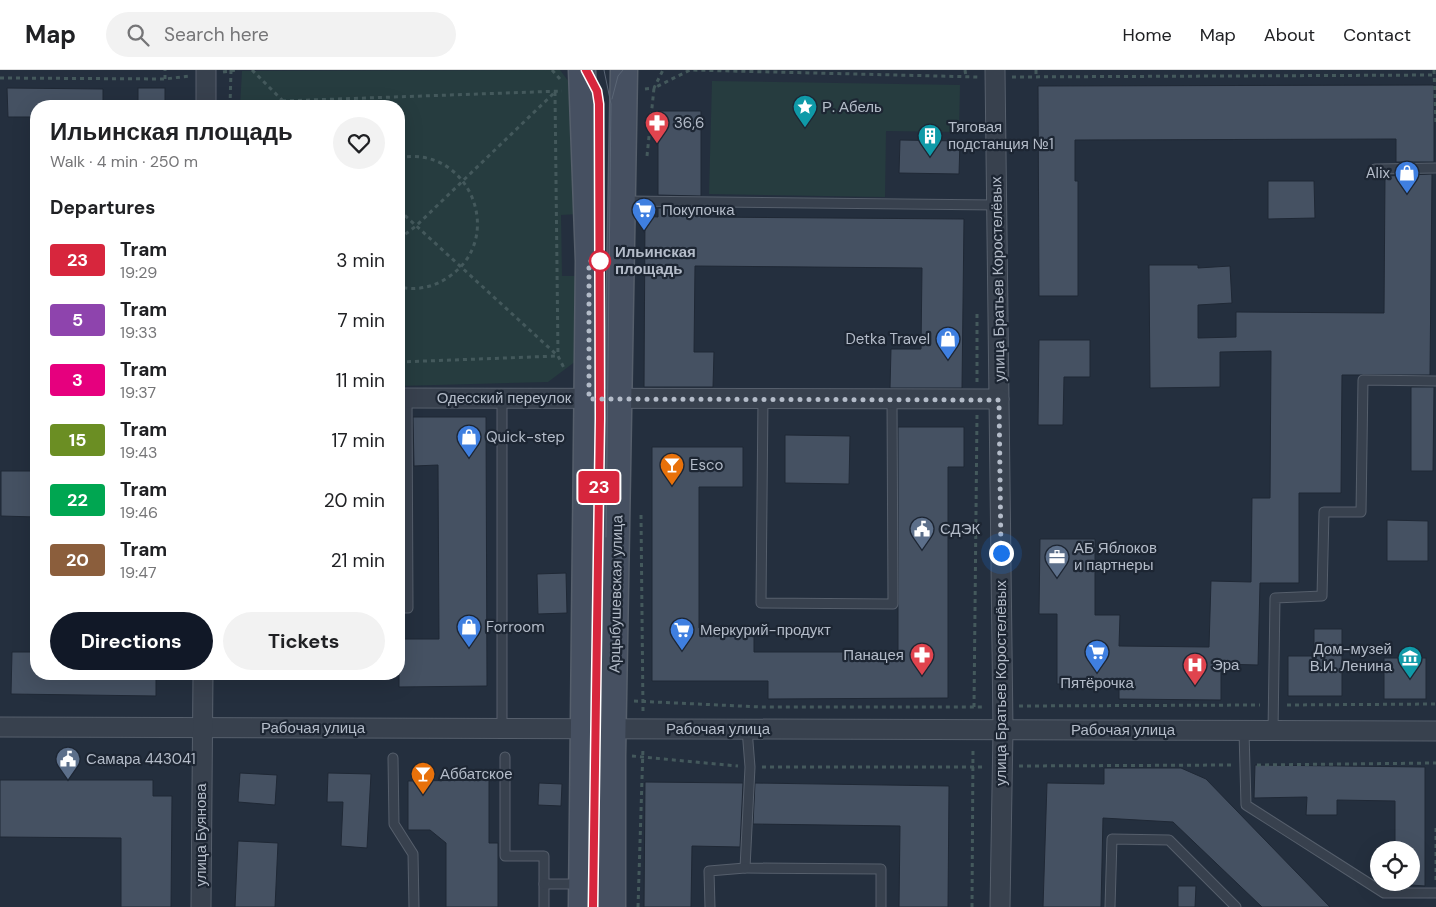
<!DOCTYPE html>
<html lang="en">
<head>
<meta charset="utf-8">
<style>
  :root { --surface:#fff; --page:#f2f2f2; --text:#202124; --muted:#757577; --line:#e0e0e0; --accent:#111827 }
  body { margin:0; font-family:"DM Sans",sans-serif; background:var(--page); color:var(--text); height:100vh; display:flex; flex-direction:column; font-size:19px; white-space:nowrap }
  * { box-sizing:border-box; margin:0 }
  p { font-size:16px; color:var(--muted) }
  .icon { flex:none; width:28px; height:28px; fill:none; stroke:currentColor; stroke-width:2; stroke-linecap:round; stroke-linejoin:round }
  .map { position:relative; flex:1; overflow:hidden }
  .sheet { position:absolute; left:30px; top:30px; width:375px; height:580px; display:flex; flex-direction:column; background:var(--surface); border-radius:20px; box-shadow:0 5px 20px #0002 }
  .sheet>* { flex:none }
  .badge { padding:0 10px; border-radius:4px; font-size:18px; line-height:32px }
  .fabs { position:absolute; left:1370px; top:771px; display:grid; gap:10px }
  .fabs a { display:grid; place-items:center; width:50px; height:50px; border-radius:50%; background:var(--surface); box-shadow:0 5px 20px #0002; font-size:25px }
  .you { position:absolute; width:25px; height:25px; margin:-12px; border:4px solid #fff; border-radius:50%; background:#1a73e8; box-shadow:0 0 0 8px #1a73e833 }
  .map>.badge { position:absolute; translate:-50% -50%; box-shadow:0 0 0 2px #fff }
  h2 { padding:0 20px; font-size:19px; line-height:45px }
  .round { display:grid; place-items:center; flex:none; width:52px; height:52px; border-radius:26px; background:var(--page) }
  .head { display:flex; align-items:center; justify-content:space-between; height:85px; padding:0 20px }
  h1 { font-size:24px; font-weight:700; line-height:38px }
  .cta { display:flex; gap:10px; margin-top:auto; padding:10px 20px }
  .cta a { flex:1; height:58px; border-radius:30px; background:var(--accent); color:#fff; font-size:20px; font-weight:700; line-height:58px; text-align:center }
  .cta a+a { background:var(--page); color:var(--text) }
  ul { padding:0; list-style:none }
  li { display:flex; align-items:center; gap:15px; height:60px; padding:0 20px }
  li div { flex:1 }
  li b { display:block; font-size:19px }
  li em { font-style:normal }
  li .badge { min-width:55px; font-weight:700; text-align:center }
  header { display:flex; align-items:center; gap:30px; box-sizing:border-box; height:70px; padding:0 25px; background:var(--surface); border-bottom:1px solid var(--line) }
  header strong { font-size:24px }
  nav { display:flex; gap:28px; margin-inline-start:auto; font-size:18px }
  .search { width:350px; height:45px; background:var(--page); display:flex; align-items:center; gap:12px; box-sizing:border-box; padding:0 18px; border-radius:28px; color:var(--muted); font-size:19px }
  .map>svg:first-child { display:block }
  .green { fill:#263c3f }
  .building { fill:#455162; stroke:#1f2835 }
  .lines { fill:none; stroke-linecap:round; stroke-linejoin:round }
  .service-casing { stroke:#565f6c; stroke-width:11 }
  .minor-casing { stroke:#565f6c; stroke-width:21 }
  .secondary-casing { stroke:#565f6c; stroke-width:29 }
  .path { stroke:#44595c; stroke-width:3; stroke-dasharray:4 4; stroke-linecap:butt }
  .service { stroke:#38414e; stroke-width:9 }
  .minor { stroke:#38414e; stroke-width:19 }
  .secondary { stroke:#465061; stroke-width:26 }
  .tram { stroke:#5a6575; stroke-width:1 }
  .line-casing { stroke:#fff; stroke-width:11 }
  .line { stroke:#d7263d; stroke-width:8 }
  .walk { stroke:#b4bcc9; stroke-width:5; stroke-dasharray:0 9 }
  .stop-dot { fill:#fff; stroke:#d7263d; stroke-width:2.5 }
  .labels { text-anchor:middle; dominant-baseline:central; stroke-width:4.5; stroke-linejoin:round; paint-order:stroke }
  .poi-label { font-size:15px; fill:#b4bcc9; stroke:#1d2633; text-anchor:start }
  .stop-label { font-size:15px; font-weight:bold; fill:#b4bcc9; stroke:#1d2633; text-anchor:start }
  .street-label { font-size:15px; fill:#b4bcc9; stroke:#1d2633 }
</style>
</head>
<body>
<header>
<strong>Map</strong>
<div class="search"><svg class="icon" aria-label="search" viewBox="0 0 24 24"><circle cx="10" cy="10" r="6"/><path d="M15 15l6 6"/></svg>Search here</div>
<nav><a>Home</a><a>Map</a><a>About</a><a>Contact</a></nav>
</header>
<div class="map">
<svg width="1436" height="837" viewBox="0 0 1436 837">
  <rect width="100%" height="100%" fill="#242f3e"/>
  <!-- green -->
  <g class="green">
    <path d="M560 0 578 24V144L561 145 562 206H581L580 288 548 312 399 316V36H240L242 1Z"/>
    <path d="M712 11 960 15 959 62 886 61 885 127 709 124Z"/>
  </g>
  <!-- building -->
  <g class="building">
    <path d="M1434 15V92H1396V69L1075 70V111H1078V226H1039L1038 16Z"/>
    <path d="M7 18 103 19V36H36V47H8Z"/>
    <rect x="138" y="18" width="27" height="18"/>
    <path d="M658 41H701V126L658 125Z"/>
    <path d="M900 70 960 71 959 104 899 103Z"/>
    <path d="M1432 104 1430 305H1342L1341 423H1299V513H1260L1258 595 1221 594V630L1119 629V614H1057V544H1039L1040 469H1095V545H1120L1119 576 1209 577 1211 511 1251 512 1252 428H1270L1271 281 1220 282V317L1150 318 1149 195H1198V198L1230 196 1232 233 1198 235V268L1236 267V242L1384 243 1385 106Z"/>
    <path d="M1268 111H1314L1315 148 1268 149Z"/>
    <path d="M658 138H701V147L964 149 962 318H890L891 279H921L922 198 695 196 694 282H714L713 317H644L645 146 658 147Z"/>
    <path d="M1039 270H1090V307H1064L1063 355H1038Z"/>
    <path d="M1411 317H1434L1433 401H1411Z"/>
    <path d="M413 347H486L487 616 399 617V569H439L438 395 414 396Z"/>
    <path d="M898 357H964V397H948V628L768 629V611H652V377H743V417H699V558H754V582H898Z"/>
    <path d="M785 365 850 366 849 414 785 413Z"/>
    <path d="M1 401H36V447L1 446Z"/>
    <path d="M1387 450 1428 451V491H1387Z"/>
    <path d="M566 503 567 543 538 544 537 504Z"/>
    <path d="M1314 559H1342V626H1288V586H1314Z"/>
    <path d="M12 582H36V604H156V626L11 624Z"/>
    <rect x="1384" y="588" width="42" height="41"/>
    <path d="M1255 695 1425 697V816L1411 815V780H1395V731L1337 730V745H1306L1307 727 1254 728Z"/>
    <path d="M1104 698H1181L1206 709 1330 837H1262L1173 752 1103 748 1101 837H1043L1047 713 1104 714Z"/>
    <path d="M240 703 277 705 275 735 238 732Z"/>
    <path d="M328 703 371 704 367 778 341 776 343 732H327Z"/>
    <path d="M0 710H153V726H172L171 837H121V768L0 767Z"/>
    <path d="M489 710V773H498V837H446V773L430 760H408V711Z"/>
    <path d="M645 712 743 713 740 777 692 776 691 837H644Z"/>
    <path d="M539 713 562 714 561 736 538 735Z"/>
    <path d="M755 713 949 716 948 837H899L900 756 753 754Z"/>
    <path d="M238 771 278 773 275 837H235Z"/>
    <path d="M1178 816H1196L1195 837H1178Z"/>
  </g>
  <g class="lines">
    <defs>
      <g id="service">
        <path d="M1375 99 1436 98"/>
        <path d="M625 131 997 135"/>
        <path d="M763 329 761 533 893 534 892 329"/>
        <path d="M399 538H408L407 328"/>
        <path d="M502 659V328"/>
        <path d="M747 659 750 697 745 798 881 799V837"/>
        <path d="M1244 661 1246 735 1384 823H1436"/>
        <path d="M1273 661 1275 528 1322 526 1324 442H1361L1363 310 1436 311"/>
        <path d="M505 687V786H544V837"/>
        <path d="M393 688 394 754 413 784 414 837"/>
        <path d="M544 814H579"/>
        <path d="M710 837 709 801 745 798"/>
        <path d="M1110 837 1112 769 1169 770 1236 837"/>
      </g>
      <g id="minor">
        <path d="M206 0V36"/>
        <path d="M995 0 1003 660 1000 837"/>
        <path d="M399 328 999 329"/>
        <path d="M0 657 1436 661"/>
        <path d="M201 837 203 604"/>
      </g>
      <g id="secondary">
        <path d="M582 0 589 191 582 837"/>
        <path d="M612 837V686L624 0"/>
      </g>
    </defs>
    <!-- service casing -->
    <use href="#service" class="service-casing"/>
    <!-- minor casing -->
    <use href="#minor" class="minor-casing"/>
    <!-- secondary casing -->
    <use href="#secondary" class="secondary-casing"/>
    <!-- path -->
    <g class="path">
      <path d="M252 0 288 36"/>
      <path d="M552 0 560 9"/>
      <path d="M965 0 966 7"/>
      <path d="M1036 0V7"/>
      <path d="M1434 0 1436 54"/>
      <path d="M223 2 237 0"/>
      <path d="M1012 7 1436 5"/>
      <path d="M0 8 165 9 189 6"/>
      <path d="M165 9V0"/>
      <path d="M645 19 654 18 663 0"/>
      <path d="M555 22 558 286"/>
      <path d="M282 31 562 21"/>
      <path d="M230 36 231 0"/>
      <path d="M647 86 654 18 690 0 978 7"/>
      <path d="M399 88C468 74 507 166 450 206 435 217 417 221 399 217"/>
      <path d="M399 140 558 286 564 298"/>
      <path d="M399 169 416 156 555 22"/>
      <path d="M399 292 558 286"/>
      <path d="M977 312V243"/>
      <path d="M641 445 643 641"/>
      <path d="M634 631 761 637H985"/>
      <path d="M1287 635 1436 634"/>
      <path d="M1019 636 1260 635"/>
      <path d="M974 637 977 345"/>
      <path d="M632 686 738 696"/>
      <path d="M1257 695 1436 693"/>
      <path d="M1019 696 1233 695"/>
      <path d="M762 697H985"/>
      <path d="M1436 810V756"/>
      <path d="M638 837 643 677"/>
      <path d="M972 837 973 678"/>
    </g>
    <!-- service -->
    <use href="#service" class="service"/>
    <!-- minor -->
    <use href="#minor" class="minor"/>
    <!-- secondary -->
    <use href="#secondary" class="secondary"/>
    <!-- tram -->
    <g class="tram">
      <path d="M586 0C595 9 597 22 599 34L600 329 593 837"/>
      <path d="M604 0 611 34 606 467"/>
      <path d="M612 29 618 6 623 0"/>
    </g>
  </g>
  <g class="lines">
    <defs>
      <path id="line" d="M586 0 597 21 599 34 600 348 593 837"/>
    </defs>
    <!-- line casing -->
    <use href="#line" class="line-casing"/>
    <!-- line -->
    <use href="#line" class="line"/>
    <!-- walk -->
    <path class="walk" d="M600 191H589V329L999 330 1001 483"/>
  </g>
  <!-- icons -->
  <defs>
    <symbol id="sight-pin" viewBox="-11 -11 22 30"><path d="M0 17L-7.5 6A9.5 9.5 0 1 1 7.5 6Z" fill="#0f9aa8" stroke="#1d2633"/><path d="M0-6L1.8-2.2L6-1.7L2.9 1.2L3.7 5.4L0 3.3L-3.7 5.4L-2.9 1.2L-6-1.7L-1.8-2.2Z" fill="#fff"/></symbol>
    <symbol id="pharmacy-pin" viewBox="-11 -11 22 30"><path d="M0 17L-7.5 6A9.5 9.5 0 1 1 7.5 6Z" fill="#e0444e" stroke="#1d2633"/><path d="M-2-6h4v4h4v4h-4v4h-4v-4h-4v-4h4Z" fill="#fff"/></symbol>
    <symbol id="building-pin" viewBox="-11 -11 22 30"><path d="M0 17L-7.5 6A9.5 9.5 0 1 1 7.5 6Z" fill="#0f9aa8" stroke="#1d2633"/><path d="M-4-6H4V6H1V3H-1V6H-4ZM-2.5-4.3h1.7v1.8h-1.7ZM.8-4.3h1.7v1.8H.8ZM-2.5-1h1.7V.8h-1.7ZM.8-1h1.7V.8H.8Z" fill="#fff"/></symbol>
    <symbol id="shop-pin" viewBox="-11 -11 22 30"><path d="M0 17L-7.5 6A9.5 9.5 0 1 1 7.5 6Z" fill="#3f7fe0" stroke="#1d2633"/><path d="M-5-2.5h2.3a2.7 3.5 0 0 1 5.4 0H5L5.5 6h-11ZM-1.5-2.5h3a1.5 2.3 0 0 0-3 0Z" fill="#fff"/></symbol>
    <symbol id="supermarket-pin" viewBox="-11 -11 22 30"><path d="M0 17L-7.5 6A9.5 9.5 0 1 1 7.5 6Z" fill="#3f7fe0" stroke="#1d2633"/><path d="M-6-5.5h2.5l.6 2H6L4.5 2H-2.5L-4.4-4H-6ZM-1.5 3.2a1.3 1.3 0 1 0 .1 0ZM3 3.2a1.3 1.3 0 1 0 .1 0Z" fill="#fff"/></symbol>
    <symbol id="bar-pin" viewBox="-11 -11 22 30"><path d="M0 17L-7.5 6A9.5 9.5 0 1 1 7.5 6Z" fill="#e8710a" stroke="#1d2633"/><path d="M-6-5H6L.8 .8V4.5H3.5V6h-7V4.5H-.8V.8Z" fill="#fff"/></symbol>
    <symbol id="civic-pin" viewBox="-11 -11 22 30"><path d="M0 17L-7.5 6A9.5 9.5 0 1 1 7.5 6Z" fill="#5c6f8a" stroke="#1d2633"/><path d="M-.6-6.5H3V-4.5H.6V-3L4-1V1h2V6H-6V1h2V-1L-.6-3ZM-1.2 2.5V6h2.4V2.5Z" fill="#fff"/></symbol>
    <symbol id="office-pin" viewBox="-11 -11 22 30"><path d="M0 17L-7.5 6A9.5 9.5 0 1 1 7.5 6Z" fill="#5c6f8a" stroke="#1d2633"/><path d="M-6-3h4V-5.5h4V-3h4V5H-6ZM-1-4.5V-3h2v-1.5ZM-6 0V1H6V0Z" fill="#fff"/></symbol>
    <symbol id="museum-pin" viewBox="-11 -11 22 30"><path d="M0 17L-7.5 6A9.5 9.5 0 1 1 7.5 6Z" fill="#0f9aa8" stroke="#1d2633"/><path d="M0-6L6-3V-2H-6V-3ZM-5-1h2V3h-2ZM-1-1h2V3h-2ZM3-1h2V3H3ZM-6 4H6V6H-6Z" fill="#fff"/></symbol>
    <symbol id="hospital-pin" viewBox="-11 -11 22 30"><path d="M0 17L-7.5 6A9.5 9.5 0 1 1 7.5 6Z" fill="#e0444e" stroke="#1d2633"/><path d="M-5-5h3v3.5h4V-5h3V5h-3V1.5h-4V5h-3Z" fill="#fff"/></symbol>
  </defs>
  <g fill-rule="evenodd">
    <use href="#sight-pin" x="791" y="23" width="28" height="38"/>
    <use href="#pharmacy-pin" x="643" y="39" width="28" height="38"/>
    <use href="#building-pin" x="916" y="52" width="28" height="38"/>
    <use href="#shop-pin" x="1393" y="89" width="28" height="38"/>
    <use href="#supermarket-pin" x="630" y="126" width="28" height="38"/>
    <use href="#shop-pin" x="934" y="255" width="28" height="38"/>
    <use href="#shop-pin" x="455" y="353" width="28" height="38"/>
    <use href="#bar-pin" x="658" y="381" width="28" height="38"/>
    <use href="#civic-pin" x="908" y="445" width="28" height="38"/>
    <use href="#office-pin" x="1043" y="473" width="28" height="38"/>
    <use href="#shop-pin" x="455" y="543" width="28" height="38"/>
    <use href="#supermarket-pin" x="668" y="546" width="28" height="38"/>
    <use href="#supermarket-pin" x="1083" y="568" width="28" height="38"/>
    <use href="#pharmacy-pin" x="908" y="571" width="28" height="38"/>
    <use href="#museum-pin" x="1396" y="574" width="28" height="38"/>
    <use href="#hospital-pin" x="1181" y="581" width="28" height="38"/>
    <use href="#civic-pin" x="54" y="675" width="28" height="38"/>
    <use href="#bar-pin" x="409" y="690" width="28" height="38"/>
  </g>
  <!-- markers -->
  <circle class="stop-dot" cx="600" cy="191" r="10"/>
  <g class="labels">
    <!-- poi labels -->
    <g class="poi-label">
      <text x="822" y="37">Р. Абель</text>
      <text x="674" y="53">36,6</text>
      <text x="948" y="57">Тяговая<tspan x="948" dy="17">подстанция №1</tspan></text>
      <text x="1390" y="103" text-anchor="end">Alix</text>
      <text x="662" y="140">Покупочка</text>
      <text x="930" y="269" text-anchor="end">Detka Travel</text>
      <text x="486" y="367">Quick-step</text>
      <text x="690" y="395">Esco</text>
      <text x="940" y="459">СДЭК</text>
      <text x="1074" y="478">АБ Яблоков<tspan x="1074" dy="17">и партнеры</tspan></text>
      <text x="486" y="557">Forroom</text>
      <text x="700" y="560">Меркурий-продукт</text>
      <text x="1392" y="579" text-anchor="end">Дом-музей<tspan x="1392" dy="17">В.И. Ленина</tspan></text>
      <text x="904" y="585" text-anchor="end">Панацея</text>
      <text x="1212" y="595">Эра</text>
      <text x="1097" y="613" text-anchor="middle">Пятёрочка</text>
      <text x="86" y="689">Самара 443041</text>
      <text x="440" y="704">Аббатское</text>
    </g>
    <!-- stop labels -->
    <g class="stop-label">
      <text x="615" y="182">Ильинская<tspan x="615" dy="17">площадь</tspan></text>
    </g>
    <!-- street labels -->
    <g class="street-label">
      <text transform="translate(998 209) rotate(-91)">улица Братьев Коростелёвых</text>
      <text x="504" y="328">Одесский переулок</text>
      <text transform="translate(616 524) rotate(-89)">Арцыбушевская улица</text>
      <text transform="translate(1001 613) rotate(-90)">улица Братьев Коростелёвых</text>
      <text x="313" y="658">Рабочая улица</text>
      <text x="718" y="659">Рабочая улица</text>
      <text x="1123" y="660">Рабочая улица</text>
      <text transform="translate(201 765) rotate(-90)">улица Буянова</text>
    </g>
  </g>
</svg>
<div class="fabs">
<a><svg class="icon" aria-label="locate" viewBox="0 0 24 24"><circle cx="12" cy="12" r="6"/><path d="M12 2v4M12 18v4M2 12h4M18 12h4"/></svg></a>
</div>
<div class="you" style="left:1001px;top:483px"></div>
<b class="badge" style="left:599px;top:417px;background:#d7263d;color:#fff">23</b>
<section class="sheet">
<div class="head"><div><h1>Ильинская площадь</h1><p>Walk · 4 min · 250 m</p></div><a class="round"><svg class="icon" aria-label="heart" viewBox="0 0 24 24"><path d="M12 20l-8-8c-3-5 5-10 8-4 3-6 11-1 8 4z"/></svg></a></div>
<h2>Departures</h2>
<ul>
<li><span class="badge" style="background:#d7263d;color:#fff">23</span><div><b>Tram</b><p>19:29</p></div><em>3 min</em></li>
<li><span class="badge" style="background:#8e44ad;color:#fff">5</span><div><b>Tram</b><p>19:33</p></div><em>7 min</em></li>
<li><span class="badge" style="background:#e6007e;color:#fff">3</span><div><b>Tram</b><p>19:37</p></div><em>11 min</em></li>
<li><span class="badge" style="background:#6b8e23;color:#fff">15</span><div><b>Tram</b><p>19:43</p></div><em>17 min</em></li>
<li><span class="badge" style="background:#00a651;color:#fff">22</span><div><b>Tram</b><p>19:46</p></div><em>20 min</em></li>
<li><span class="badge" style="background:#8b5e3c;color:#fff">20</span><div><b>Tram</b><p>19:47</p></div><em>21 min</em></li>
</ul>
<div class="cta"><a>Directions</a><a>Tickets</a></div>
</section>
</div>
</body>
</html>
